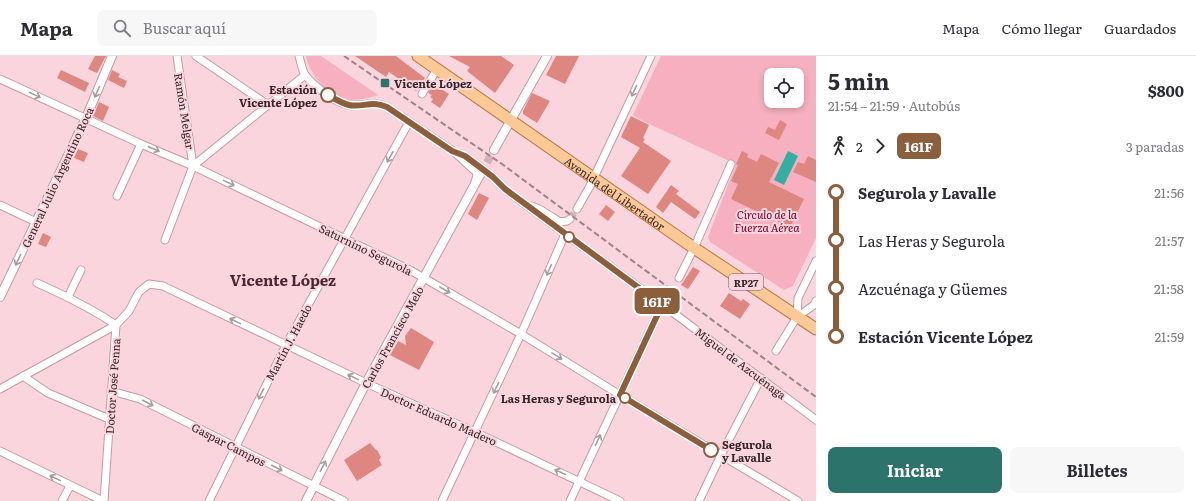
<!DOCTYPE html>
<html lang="es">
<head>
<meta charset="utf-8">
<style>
  :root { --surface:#fff; --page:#f7f7f7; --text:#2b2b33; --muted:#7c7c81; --line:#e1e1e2; --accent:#2c736b }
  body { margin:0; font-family:Literata,serif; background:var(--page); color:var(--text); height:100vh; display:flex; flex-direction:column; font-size:15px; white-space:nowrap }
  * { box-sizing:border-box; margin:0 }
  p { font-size:13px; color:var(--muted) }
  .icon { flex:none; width:22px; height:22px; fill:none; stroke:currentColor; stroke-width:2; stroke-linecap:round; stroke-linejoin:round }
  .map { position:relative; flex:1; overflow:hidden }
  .details { display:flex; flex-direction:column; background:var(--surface); width:380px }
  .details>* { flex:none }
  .badge { padding:0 8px; border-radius:6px; font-size:14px; line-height:26px }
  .tools { position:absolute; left:764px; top:12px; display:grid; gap:8px }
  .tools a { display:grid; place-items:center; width:40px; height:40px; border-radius:8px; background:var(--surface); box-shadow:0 2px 6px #0003; font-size:20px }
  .map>.badge { position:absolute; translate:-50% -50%; box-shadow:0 0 0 2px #fff }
  .legs { display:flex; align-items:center; gap:6px; height:44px; padding:0 12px; font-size:13px }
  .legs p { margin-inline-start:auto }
  .summary { display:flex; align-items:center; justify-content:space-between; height:68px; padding:0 12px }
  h1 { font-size:22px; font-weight:700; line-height:30px }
  .button { display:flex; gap:8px; margin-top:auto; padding:8px 12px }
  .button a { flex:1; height:46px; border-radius:8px; background:var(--accent); color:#fff; font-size:16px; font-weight:700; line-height:46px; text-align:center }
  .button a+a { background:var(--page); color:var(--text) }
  ul { padding:0 12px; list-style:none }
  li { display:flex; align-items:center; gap:14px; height:48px; font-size:15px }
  li i { display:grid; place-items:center; width:6px; height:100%; margin:0 5px; background:currentColor }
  li i::after { content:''; width:10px; height:10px; margin:-5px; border:3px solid; border-radius:50%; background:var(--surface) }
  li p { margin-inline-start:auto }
  li:first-child i { background:linear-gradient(#0000 50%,currentColor 0) }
  li:last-child i { background:linear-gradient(currentColor 50%,#0000 0) }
  header { display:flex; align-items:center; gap:24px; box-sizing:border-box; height:56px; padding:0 20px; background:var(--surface); border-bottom:1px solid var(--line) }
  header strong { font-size:19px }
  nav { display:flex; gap:22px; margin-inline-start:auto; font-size:14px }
  .search { width:280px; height:36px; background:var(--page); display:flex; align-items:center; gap:10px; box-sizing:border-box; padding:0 14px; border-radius:8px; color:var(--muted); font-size:15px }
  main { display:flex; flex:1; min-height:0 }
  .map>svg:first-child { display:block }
  .green { fill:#f6b0bf; fill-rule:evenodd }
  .water { fill:#32afa2 }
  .building { fill:#de8680 }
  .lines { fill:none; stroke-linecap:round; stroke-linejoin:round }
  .minor-tunnel { stroke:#d2b2b9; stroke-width:7; stroke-dasharray:7 3.5; stroke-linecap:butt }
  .tertiary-tunnel { stroke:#d2b2b9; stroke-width:8; stroke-dasharray:8 4; stroke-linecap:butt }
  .minor-casing { stroke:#c49aa3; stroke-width:9 }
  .tertiary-casing { stroke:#c49aa3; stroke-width:10 }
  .primary-casing { stroke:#b37842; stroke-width:13 }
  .minor { stroke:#fff; stroke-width:7 }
  .tertiary { stroke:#fff; stroke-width:8 }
  .primary { stroke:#fac996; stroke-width:11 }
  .rail { stroke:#9e8389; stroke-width:2; stroke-dasharray:6 3; stroke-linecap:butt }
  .minor-bridge-casing { stroke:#c49aa3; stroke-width:9; stroke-linecap:butt }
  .minor-bridge { stroke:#fff; stroke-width:7 }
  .oneway { stroke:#a49c9e }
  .line-1-casing { stroke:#fff; stroke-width:9 }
  .line-1 { stroke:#8b5e3c; stroke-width:6 }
  .poi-dot { fill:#2c736b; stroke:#fad5dd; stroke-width:1.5 }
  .stop-1-dot { fill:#fff; stroke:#8b5e3c; stroke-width:2 }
  .labels { text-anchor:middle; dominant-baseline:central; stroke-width:4; stroke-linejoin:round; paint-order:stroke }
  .shield { fill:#fad5dd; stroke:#6f595e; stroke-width:1 }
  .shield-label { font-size:10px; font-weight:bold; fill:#342427 }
  .poi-label { font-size:11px; font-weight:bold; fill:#342427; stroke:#fad5dd; text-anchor:start }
  .stop-label { font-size:11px; font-weight:bold; fill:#342427; stroke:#fad5dd; text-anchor:end }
  .street-label { font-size:11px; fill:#342427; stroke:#fad5dd }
  .park-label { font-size:11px; font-style:italic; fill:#6e0231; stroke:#fad5dd }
  .district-label { font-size:15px; font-weight:bold; fill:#4a2730; stroke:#fad5dd }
</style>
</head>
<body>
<header>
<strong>Mapa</strong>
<div class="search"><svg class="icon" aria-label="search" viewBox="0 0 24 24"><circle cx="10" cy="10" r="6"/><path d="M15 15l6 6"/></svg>Buscar aquí</div>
<nav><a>Mapa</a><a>Cómo llegar</a><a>Guardados</a></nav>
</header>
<main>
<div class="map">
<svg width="816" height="445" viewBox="0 0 816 445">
  <rect width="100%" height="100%" fill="#fad5dd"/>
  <!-- green -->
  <g class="green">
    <path d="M306 0H321L378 39C369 42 359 44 350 44 329 42 309 19 306 0Z"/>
    <path d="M661 0H816V182L793 230 784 234 710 186 708 181 736 108 645 66 633 59ZM771 19H797V45H771Z"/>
  </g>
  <!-- water -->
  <path class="water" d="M788 95 798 100 784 129 774 124Z"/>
  <!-- building -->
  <g class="building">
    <path d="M95 0H106L97 17 88 13Z"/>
    <path d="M355 0H396L425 22 416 35 389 16 386 21Z"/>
    <path d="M449 0H501L514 9 495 37 467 15 470 11Z"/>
    <path d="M556 0H579L565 28 546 19Z"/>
    <path d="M61 14 89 27 85 36 57 22Z"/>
    <path d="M112 14 120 18 118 21 127 25 124 32 108 24Z"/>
    <path d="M433 29H435L449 38 440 52 431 46 433 43 430 41 432 39 428 37Z"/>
    <path d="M532 37 550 45 537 67 523 58V55Z"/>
    <path d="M99 46 109 51 103 65 93 60Z"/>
    <path d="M631 60 649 69 643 82 645 83 643 86 671 105 648 138 621 120 640 92 621 81Z"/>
    <path d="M780 64 787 68 779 84 765 77 768 71 775 74Z"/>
    <path d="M78 93 88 97 84 106 74 102Z"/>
    <path d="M742 95 748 98 747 101 757 106 761 98 779 107 769 126 804 143 790 171 731 143 738 128 731 125 738 109 736 108Z"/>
    <path d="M808 100 816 104V126L793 116 798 106 804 108Z"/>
    <path d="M671 129 679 135 676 138 700 156 695 163 671 146 663 157 656 151Z"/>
    <path d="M479 137 489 142 477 164 468 158Z"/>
    <path d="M606 149 615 156 608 165 599 158Z"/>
    <path d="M43 177 51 181 46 191 38 188Z"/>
    <path d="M693 211 700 215 688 233 681 229Z"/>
    <path d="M729 237 741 245 743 243 750 248 740 263 720 250Z"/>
    <path d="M411 272 434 286 419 314 390 299 398 285 406 289 405 280Z"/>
    <path d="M370 387 376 394H377L381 401 379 404 382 409 357 425 344 404Z"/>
  </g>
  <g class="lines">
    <!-- minor-tunnel -->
    <path class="minor-tunnel" d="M570 163 577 153"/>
    <!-- tertiary-tunnel -->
    <path class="tertiary-tunnel" d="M481 117 494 94"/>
    <defs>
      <g id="minor">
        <path d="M177 0 193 110"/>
        <path d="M196 0 268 49"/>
        <path d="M299 0C301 6 302 16 306 20 315 31 337 48 350 49 365 51 371 44 387 51L453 95 476 116 477 119 475 126"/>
        <path d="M0 23 141 88 193 110 410 214 521 278 620 339 798 445"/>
        <path d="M422 38 437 13"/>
        <path d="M493 121 505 133 526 149 675 258 816 364"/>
        <path d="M117 140 141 88"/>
        <path d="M0 149 36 166"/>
        <path d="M532 150 541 154 560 166 567 165 570 163"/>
        <path d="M577 153 590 130 651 0"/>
        <path d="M165 184 193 110 305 19"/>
        <path d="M679 222 694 192 731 108"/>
        <path d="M37 227C64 239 91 252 116 269"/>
        <path d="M68 241 81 214"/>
        <path d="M797 261 798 242 816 205"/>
        <path d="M776 295 797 261 814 249 816 245"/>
        <path d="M23 320 48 337 109 363"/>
        <path d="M0 333 116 269 129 255 139 236 149 228 163 230 366 327 475 376 620 445"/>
        <path d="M111 335 140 343 344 445"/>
        <path d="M0 395 103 445"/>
        <path d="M62 445 70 430"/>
        <path d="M104 445 116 269"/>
        <path d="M209 445 286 289 409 66"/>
        <path d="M442 445 521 278 565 178"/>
        <path d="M570 445 662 249"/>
        <path d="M699 445 721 399 761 322"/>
      </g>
      <g id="tertiary">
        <path d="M494 94 547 0"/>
        <path d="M0 241 86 62 112 0"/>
        <path d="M306 445 366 327 481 117"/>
      </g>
      <g id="primary">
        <path id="s1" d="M418 0 694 192 816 273"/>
      </g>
    </defs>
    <!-- minor casing -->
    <use href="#minor" class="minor-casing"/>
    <!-- tertiary casing -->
    <use href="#tertiary" class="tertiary-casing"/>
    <!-- primary casing -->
    <use href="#primary" class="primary-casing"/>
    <!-- minor -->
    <use href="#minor" class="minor"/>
    <!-- tertiary -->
    <use href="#tertiary" class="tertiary"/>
    <!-- primary -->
    <use href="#primary" class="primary"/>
    <!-- rail -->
    <path class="rail" d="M344 0 502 108 816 341"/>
    <defs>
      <path id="minor-bridge" d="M465 100 493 121"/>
    </defs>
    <!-- minor-bridge casing -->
    <use href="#minor-bridge" class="minor-bridge-casing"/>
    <!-- minor-bridge -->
    <use href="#minor-bridge" class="minor-bridge"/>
  </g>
  <!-- one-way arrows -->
  <defs><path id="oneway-shaft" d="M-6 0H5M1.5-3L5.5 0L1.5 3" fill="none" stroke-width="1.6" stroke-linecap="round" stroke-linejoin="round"/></defs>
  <g class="oneway">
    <use href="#oneway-shaft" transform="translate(634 35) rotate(115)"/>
    <use href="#oneway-shaft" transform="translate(97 36) rotate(113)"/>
    <use href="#oneway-shaft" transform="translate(35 39) rotate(25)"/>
    <use href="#oneway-shaft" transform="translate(154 93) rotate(23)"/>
    <use href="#oneway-shaft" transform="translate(390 101) rotate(119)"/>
    <use href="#oneway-shaft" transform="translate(229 127) rotate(26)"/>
    <use href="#oneway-shaft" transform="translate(18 204) rotate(116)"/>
    <use href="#oneway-shaft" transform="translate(549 214) rotate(114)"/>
    <use href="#oneway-shaft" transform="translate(445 234) rotate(30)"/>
    <use href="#oneway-shaft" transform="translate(235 265) rotate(-154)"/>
    <use href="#oneway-shaft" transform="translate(557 300) rotate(32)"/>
    <use href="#oneway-shaft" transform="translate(353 321) rotate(-154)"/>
    <use href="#oneway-shaft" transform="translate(496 332) rotate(116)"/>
    <use href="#oneway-shaft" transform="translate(261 338) rotate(117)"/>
    <use href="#oneway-shaft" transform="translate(148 347) rotate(27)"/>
    <use href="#oneway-shaft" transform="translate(598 384) rotate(-65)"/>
    <use href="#oneway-shaft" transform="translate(323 410) rotate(-63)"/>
    <use href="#oneway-shaft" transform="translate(277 412) rotate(27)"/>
    <use href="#oneway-shaft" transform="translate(560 416) rotate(-155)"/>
    <use href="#oneway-shaft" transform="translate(55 422) rotate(-154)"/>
  </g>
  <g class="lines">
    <defs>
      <path id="line-1" d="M328 39C335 43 341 47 349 49 363 52 370 44 387 51L452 95 465 100 493 121 505 133 662 249 620 339 711 394"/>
    </defs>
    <!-- line-1 casing -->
    <use href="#line-1" class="line-1-casing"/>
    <!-- line-1 -->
    <use href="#line-1" class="line-1"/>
  </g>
  <!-- markers -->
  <rect class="poi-dot" x="380" y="22" width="10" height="10" rx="2"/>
  <g class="stop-1-dot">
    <circle cx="328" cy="39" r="7"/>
    <circle cx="569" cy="181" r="5"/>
    <circle cx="625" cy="342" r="5"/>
    <circle cx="711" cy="394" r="7"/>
  </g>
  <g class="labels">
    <!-- shield labels -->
    <rect class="shield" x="729" y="218" width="34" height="16" rx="3"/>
    <g class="shield-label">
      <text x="746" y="226">RP27</text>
    </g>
    <!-- poi labels -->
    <g class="poi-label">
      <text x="394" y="27">Vicente López</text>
    </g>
    <!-- stop labels -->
    <g class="stop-label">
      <text x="317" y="33">Estación<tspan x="317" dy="13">Vicente López</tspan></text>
      <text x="616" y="342">Las Heras y Segurola</text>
      <text x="722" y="388" text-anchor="start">Segurola<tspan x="722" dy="13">y Lavalle</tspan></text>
    </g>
    <!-- street labels -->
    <g class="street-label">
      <text transform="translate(185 55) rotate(81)">Ramón Melgar</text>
      <text transform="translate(57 121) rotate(-65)">General Julio Argentino Roca</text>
      <text stroke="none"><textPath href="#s1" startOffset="240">Avenida del Libertador</textPath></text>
      <text transform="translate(366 193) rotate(26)">Saturnino Segurola</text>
      <text transform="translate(392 281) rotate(-61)">Carlos Francisco Melo</text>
      <text transform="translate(288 286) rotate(-62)">Martín J. Haedo</text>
      <text transform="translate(741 307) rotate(37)">Miguel de Azcuénaga</text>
      <text transform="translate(112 330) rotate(-86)">Doctor José Penna</text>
      <text transform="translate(439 360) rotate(24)">Doctor Eduardo Madero</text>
      <text transform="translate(229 388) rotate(27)">Gaspar Campos</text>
    </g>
    <!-- park labels -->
    <g class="park-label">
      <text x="767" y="158">Círculo de la<tspan x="767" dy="13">Fuerza Aérea</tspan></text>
    </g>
    <!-- district labels -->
    <g class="district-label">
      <text x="283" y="223">Vicente López</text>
    </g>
  </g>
</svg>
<div class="tools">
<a><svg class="icon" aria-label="locate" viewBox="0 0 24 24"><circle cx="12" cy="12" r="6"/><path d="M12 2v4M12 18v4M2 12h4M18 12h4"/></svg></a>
</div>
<b class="badge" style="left:657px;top:245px;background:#8b5e3c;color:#fff">161F</b>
</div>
<section class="details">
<div class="summary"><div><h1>5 min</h1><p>21:54 – 21:59 · Autobús</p></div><b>$800</b></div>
<div class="legs"><svg class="icon" aria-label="walk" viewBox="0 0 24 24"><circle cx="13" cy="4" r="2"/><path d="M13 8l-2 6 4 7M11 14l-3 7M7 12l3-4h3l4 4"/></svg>2<svg class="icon" aria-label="forward" viewBox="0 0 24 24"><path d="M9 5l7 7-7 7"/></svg><b class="badge" style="background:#8b5e3c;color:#fff">161F</b><p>3 paradas</p></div>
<ul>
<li><i style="color:#8b5e3c"></i><b>Segurola y Lavalle</b><p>21:56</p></li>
<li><i style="color:#8b5e3c"></i><span>Las Heras y Segurola</span><p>21:57</p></li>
<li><i style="color:#8b5e3c"></i><span>Azcuénaga y Güemes</span><p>21:58</p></li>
<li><i style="color:#8b5e3c"></i><b>Estación Vicente López</b><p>21:59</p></li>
</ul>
<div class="button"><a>Iniciar</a><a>Billetes</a></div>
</section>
</main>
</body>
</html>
